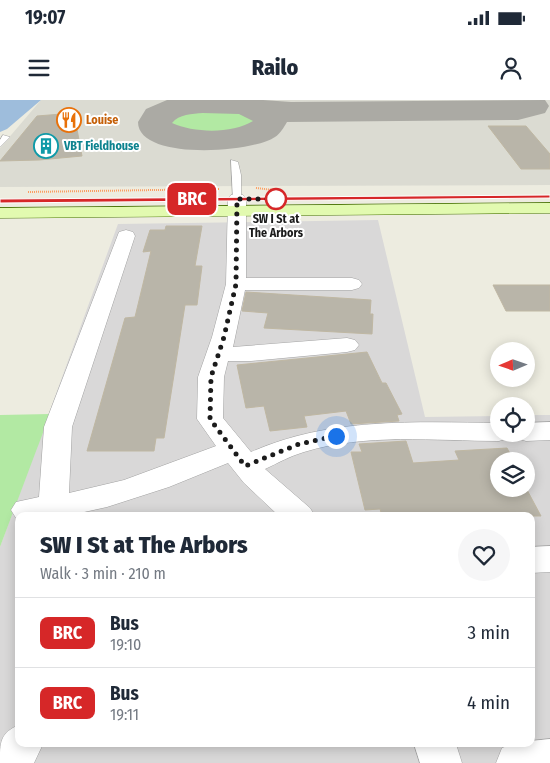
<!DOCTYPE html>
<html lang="en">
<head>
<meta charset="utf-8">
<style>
  :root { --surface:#fff; --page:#f6f6f7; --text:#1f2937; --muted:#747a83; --line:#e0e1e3 }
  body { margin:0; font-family:"Fira Sans Condensed",sans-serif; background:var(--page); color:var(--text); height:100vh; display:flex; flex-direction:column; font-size:19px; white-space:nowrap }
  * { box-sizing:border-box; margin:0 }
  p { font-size:16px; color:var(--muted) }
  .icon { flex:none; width:28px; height:28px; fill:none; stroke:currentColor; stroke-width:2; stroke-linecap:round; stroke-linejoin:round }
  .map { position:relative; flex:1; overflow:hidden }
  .drawer { position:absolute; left:15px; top:412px; width:520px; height:235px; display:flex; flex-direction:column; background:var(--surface); border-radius:10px; box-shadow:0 2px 12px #0003 }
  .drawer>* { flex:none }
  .badge { padding:0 10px; border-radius:8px; font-size:18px; line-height:32px }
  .needle { width:32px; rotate:268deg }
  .fabs { position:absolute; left:490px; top:242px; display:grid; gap:10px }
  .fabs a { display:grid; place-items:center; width:45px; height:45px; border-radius:50%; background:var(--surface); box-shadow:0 2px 12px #0003; font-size:25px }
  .you { position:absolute; width:25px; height:25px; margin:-12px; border:4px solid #fff; border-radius:50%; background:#1a73e8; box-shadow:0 0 0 8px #1a73e833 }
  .map>.badge { position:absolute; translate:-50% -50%; box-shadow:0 0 0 2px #fff }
  .round { display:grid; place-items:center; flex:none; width:52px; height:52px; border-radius:26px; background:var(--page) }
  .overview { display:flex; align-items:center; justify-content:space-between; height:85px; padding:0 25px }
  h1 { font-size:24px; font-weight:800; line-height:38px }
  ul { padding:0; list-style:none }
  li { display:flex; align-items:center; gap:15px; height:70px; padding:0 25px; border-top:1px solid var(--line) }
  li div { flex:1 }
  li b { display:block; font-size:19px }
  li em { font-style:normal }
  li .badge { min-width:55px; font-weight:700; text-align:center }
  .status { display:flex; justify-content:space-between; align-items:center; height:35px; padding:0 25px; background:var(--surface); direction:ltr }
  .status svg { height:14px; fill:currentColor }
  header { display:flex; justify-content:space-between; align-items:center; height:65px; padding:0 25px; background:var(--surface); font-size:22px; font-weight:800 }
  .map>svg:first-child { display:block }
  .residential { fill:#d9d8d8; fill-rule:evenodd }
  .airport { fill:#dbdbd2 }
  .grass { fill:#b2e9a3 }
  .water { fill:#9ebddc }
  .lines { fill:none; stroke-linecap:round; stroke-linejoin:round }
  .taxiway { fill:#abaaa4; fill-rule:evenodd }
  .building { fill:#b9b5a9; stroke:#bfb7a2 }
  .lane-casing { stroke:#a2a2a2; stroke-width:1 }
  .street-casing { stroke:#a2a2a2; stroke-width:1 }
  .secondary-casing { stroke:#467102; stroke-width:1 }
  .path { stroke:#fc9d61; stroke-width:2; stroke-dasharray:1 1; stroke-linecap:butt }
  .lane { fill:#fff; fill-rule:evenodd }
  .street { fill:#fff; fill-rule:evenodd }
  .secondary { fill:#e2fab0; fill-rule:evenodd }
  .line { fill:#d62728; stroke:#fff }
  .walk { stroke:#1b1b1b; stroke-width:5; stroke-dasharray:0 9 }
  .stop-dot { fill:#fff; stroke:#d62728; stroke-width:2.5 }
  .labels { text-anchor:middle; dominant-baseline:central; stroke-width:4; stroke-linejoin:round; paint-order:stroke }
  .far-food-label { font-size:12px; font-weight:bold; fill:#c56008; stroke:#fff; text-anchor:start }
  .far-culture-label { font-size:12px; font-weight:bold; fill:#0d838f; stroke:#fff; text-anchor:start }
  .far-stop-label { font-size:12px; font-weight:bold; fill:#1b1b1b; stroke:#fff }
</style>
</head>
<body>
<div class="status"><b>19:07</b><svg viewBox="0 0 49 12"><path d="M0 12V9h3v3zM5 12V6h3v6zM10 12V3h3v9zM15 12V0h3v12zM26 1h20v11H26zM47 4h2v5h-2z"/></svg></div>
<header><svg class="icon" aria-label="menu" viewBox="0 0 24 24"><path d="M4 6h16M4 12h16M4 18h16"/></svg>Railo<svg class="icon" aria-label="person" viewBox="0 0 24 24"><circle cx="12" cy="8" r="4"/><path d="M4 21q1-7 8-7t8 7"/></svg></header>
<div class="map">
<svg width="550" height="663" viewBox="0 0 550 663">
  <rect width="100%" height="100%" fill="#edece0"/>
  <!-- residential -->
  <path class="residential" d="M378 120 425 317 499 316V334H526V315H550V663H0V447L118 124ZM499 361H526V389H499ZM19 416H531V644H19Z"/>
  <!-- airport -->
  <path class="airport" d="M41 0H550V85L0 87V48Z"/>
  <!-- grass -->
  <g class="grass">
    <path d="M204 6C222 6 246 4 260 18L259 23C239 42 190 40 167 27L165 22C173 9 190 8 204 6Z"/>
    <path d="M50 314 0 447V315Z"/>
  </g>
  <!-- water -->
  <path class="water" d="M0 0H41L7 29 0 32Z"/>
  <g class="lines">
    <!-- taxiway -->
    <path class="taxiway" d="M167 0H263L291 2 545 0 549 6 545 13 518 20 287 22C284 27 280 34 275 37 252 53 138 61 138 22L146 9ZM203 13 239 14 253 21C232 34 194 33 172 23 179 14 192 14 203 13Z"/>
  </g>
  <!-- building -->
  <g class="building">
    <path d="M74 13 82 56 39 60 0 61 37 16Z"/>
    <path d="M488 26H526L550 54V69H521Z"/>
    <path d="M166 126H202L195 166H202L197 205H185L164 338H156L154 351H87L125 218 135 217 151 151 143 152 150 130H165Z"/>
    <path d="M493 185H550V211H506Z"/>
    <path d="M246 192 371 200 370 214H373L372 234 264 228 268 213 242 211Z"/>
    <path d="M367 252 382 283H386L402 314 397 315 399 321 351 324 346 311 304 316 307 327 270 331 264 306 246 308 237 265Z"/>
    <path d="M406 341 413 363 459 360 455 351 507 348 514 361H499V389L526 388 541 416H382L380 409 365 410 351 352H362L359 344Z"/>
  </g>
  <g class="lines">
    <defs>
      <g id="lane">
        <path d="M3 35 10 37 0 47V40Z"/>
        <path d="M231 60 238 62 241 75V99L237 102 233 99Z"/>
      </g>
      <g id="street">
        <path d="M237 94 243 95 246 99V178H352L359 180 362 184 359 188 352 190H245L233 247 347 238 355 240 359 245 355 250 347 252 251 261H228L224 277 223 318 251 352C330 317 415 322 499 323V334H512L509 338 499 341C435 341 365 333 304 352 290 356 278 363 265 369L310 408 315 416H279L244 383 228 363 169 387 107 407 66 416H19V419L16 418 11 410 16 402 39 397 44 327 119 132 126 130 133 132 135 136 72 327 69 393 124 380 216 346 197 319 198 277 212 237 226 184 228 99 231 95Z"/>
        <path d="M550 322V340L526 341 516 338 513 334H526V323Z"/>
        <path d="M550 446V472L531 473V447Z"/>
        <path d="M19 625V644H43L34 663H0C0 642 0 633 19 625Z"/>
        <path d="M550 639V663H496L502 648 512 644H531V641Z"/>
        <path d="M414 644H456L462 663H420Z"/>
      </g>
      <path id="secondary" d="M550 103V113L0 118V108Z"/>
    </defs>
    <!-- lane casing -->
    <use href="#lane" class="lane-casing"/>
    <!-- street casing -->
    <use href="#street" class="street-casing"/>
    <!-- secondary casing -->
    <use href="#secondary" class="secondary-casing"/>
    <!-- path -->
    <g class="path">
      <path d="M256 88 282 91"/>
      <path d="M28 92 219 89"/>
    </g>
    <!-- lane -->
    <use href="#lane" class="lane"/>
    <!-- street -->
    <use href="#street" class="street"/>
    <!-- secondary -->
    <use href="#secondary" class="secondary"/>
  </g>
  <!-- line -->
  <path class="line" d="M550 95V98L0 103V99Z"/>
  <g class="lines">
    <!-- walk -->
    <path class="walk" d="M276 99H237L236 184 224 237 211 277 210 319 245 366 299 344 336 336"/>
  </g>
  <!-- icons -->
  <defs>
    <symbol id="restaurant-ring" viewBox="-11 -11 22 22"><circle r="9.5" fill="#fff" stroke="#e8710a" stroke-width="1.5"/><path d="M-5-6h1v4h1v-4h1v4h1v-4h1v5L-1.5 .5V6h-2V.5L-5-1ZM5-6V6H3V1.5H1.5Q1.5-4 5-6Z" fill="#e8710a"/></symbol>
    <symbol id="building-ring" viewBox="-11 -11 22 22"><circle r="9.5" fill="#fff" stroke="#0f9aa8" stroke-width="1.5"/><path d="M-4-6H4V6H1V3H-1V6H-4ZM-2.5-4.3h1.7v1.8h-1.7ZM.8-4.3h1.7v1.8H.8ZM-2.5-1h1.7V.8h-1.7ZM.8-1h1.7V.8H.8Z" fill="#0f9aa8"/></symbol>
  </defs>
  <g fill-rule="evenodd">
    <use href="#restaurant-ring" x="55" y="6" width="28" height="28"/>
    <use href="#building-ring" x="32" y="32" width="28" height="28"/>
  </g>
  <!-- markers -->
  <circle class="stop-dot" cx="276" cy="99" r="10"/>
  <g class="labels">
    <!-- far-food labels -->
    <g class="far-food-label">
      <text x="86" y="20">Louise</text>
    </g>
    <!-- far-culture labels -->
    <g class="far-culture-label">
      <text x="64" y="46">VBT Fieldhouse</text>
    </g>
    <!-- far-stop labels -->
    <g class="far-stop-label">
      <text x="276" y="119">SW I St at<tspan x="276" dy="14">The Arbors</tspan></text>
    </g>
  </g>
</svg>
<div class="fabs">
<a><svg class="needle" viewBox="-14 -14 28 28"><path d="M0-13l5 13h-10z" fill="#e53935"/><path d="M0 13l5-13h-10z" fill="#747a83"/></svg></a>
<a><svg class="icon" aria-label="locate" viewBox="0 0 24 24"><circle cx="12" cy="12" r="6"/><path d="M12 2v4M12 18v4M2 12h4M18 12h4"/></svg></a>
<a><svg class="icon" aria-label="layers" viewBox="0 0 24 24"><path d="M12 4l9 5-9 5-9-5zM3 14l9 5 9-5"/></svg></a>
</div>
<div class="you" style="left:336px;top:336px"></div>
<b class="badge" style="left:192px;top:99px;background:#d62728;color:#fff">BRC</b>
<section class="drawer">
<div class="overview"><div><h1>SW I St at The Arbors</h1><p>Walk · 3 min · 210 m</p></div><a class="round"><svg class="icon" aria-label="heart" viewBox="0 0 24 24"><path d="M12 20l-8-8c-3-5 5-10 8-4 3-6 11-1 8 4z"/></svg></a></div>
<ul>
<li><span class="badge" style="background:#d62728;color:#fff">BRC</span><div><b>Bus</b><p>19:10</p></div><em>3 min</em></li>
<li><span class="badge" style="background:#d62728;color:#fff">BRC</span><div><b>Bus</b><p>19:11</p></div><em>4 min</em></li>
</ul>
</section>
</div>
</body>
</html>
